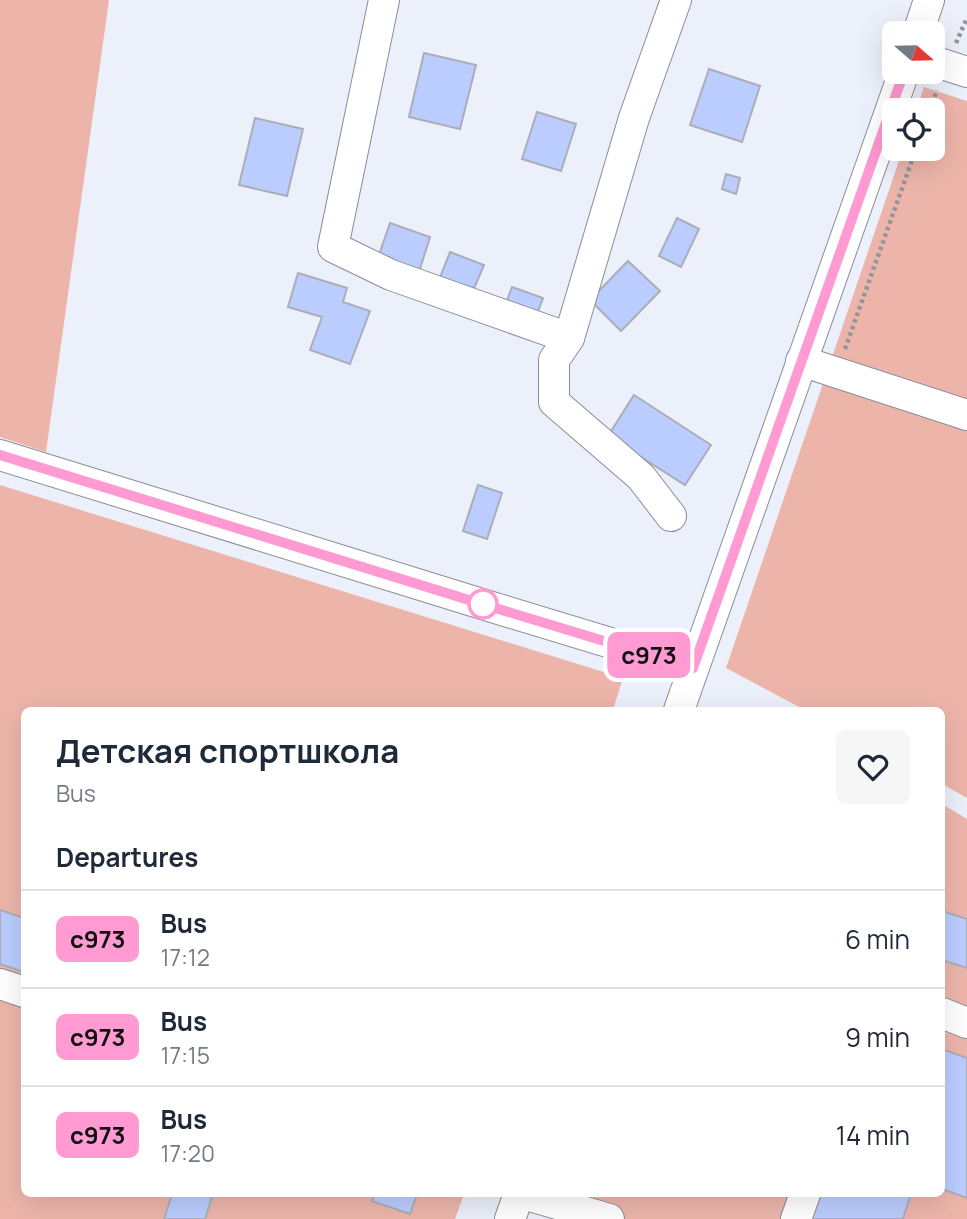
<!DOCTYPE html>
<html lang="en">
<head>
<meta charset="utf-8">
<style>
  :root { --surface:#fff; --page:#f6f6f7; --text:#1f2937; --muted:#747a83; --line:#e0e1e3 }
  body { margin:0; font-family:Manrope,sans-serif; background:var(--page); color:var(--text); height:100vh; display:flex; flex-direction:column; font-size:26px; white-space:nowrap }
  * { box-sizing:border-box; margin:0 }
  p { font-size:23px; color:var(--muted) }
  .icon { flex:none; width:38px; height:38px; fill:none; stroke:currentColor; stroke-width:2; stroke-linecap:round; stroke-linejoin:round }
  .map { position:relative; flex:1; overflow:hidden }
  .drawer { position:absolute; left:21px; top:707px; width:924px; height:490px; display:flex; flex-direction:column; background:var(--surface); border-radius:10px; box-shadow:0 7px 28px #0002 }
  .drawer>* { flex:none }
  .badge { padding:0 14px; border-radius:10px; font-size:24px; line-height:46px }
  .needle { width:46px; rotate:110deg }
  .buttons { position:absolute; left:882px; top:21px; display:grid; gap:14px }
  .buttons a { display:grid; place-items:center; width:63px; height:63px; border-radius:10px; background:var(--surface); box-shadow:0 7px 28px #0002; font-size:35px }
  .map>.badge { position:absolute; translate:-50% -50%; box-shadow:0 0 0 4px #fff }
  h2 { padding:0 35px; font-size:26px; line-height:63px }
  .round { display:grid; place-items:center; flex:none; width:74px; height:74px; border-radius:10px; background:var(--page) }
  .head { display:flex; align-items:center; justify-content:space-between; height:119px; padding:0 35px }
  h1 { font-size:33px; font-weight:700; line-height:52px }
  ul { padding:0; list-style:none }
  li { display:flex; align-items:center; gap:21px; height:98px; padding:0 35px; border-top:2px solid var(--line) }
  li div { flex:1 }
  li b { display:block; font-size:26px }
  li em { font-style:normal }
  li .badge { min-width:77px; font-weight:700; text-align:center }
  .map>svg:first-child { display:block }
  .green { fill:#edb5aa }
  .building { fill:#bbcdfe; stroke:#abaeb8; stroke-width:2 }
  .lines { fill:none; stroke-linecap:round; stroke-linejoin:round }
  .minor-casing { stroke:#898d96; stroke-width:32 }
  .path { stroke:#92959c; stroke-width:4.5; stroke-dasharray:3.5 3.5; stroke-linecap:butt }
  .minor { stroke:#fff; stroke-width:30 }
  .line-casing { stroke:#fff; stroke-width:16 }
  .line { stroke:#ff9ad2; stroke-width:10 }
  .stop-dot { fill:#fff; stroke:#ff9ad2; stroke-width:3.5 }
</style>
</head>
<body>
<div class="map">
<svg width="967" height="1219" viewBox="0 0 967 1219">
  <rect width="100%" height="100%" fill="#ecf0fa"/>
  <!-- green -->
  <g class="green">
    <path d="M0 0H109L46 452 0 437Z"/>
    <path d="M924 87 967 101V798L942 784V710H805L726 668 903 149H933V110H916Z"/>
    <path d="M0 485 623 678 613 710H24V1194H464L455 1219H0Z"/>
    <path d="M942 804 967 819V1219H574L591 1201 594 1194H942Z"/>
  </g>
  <!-- building -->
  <g class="building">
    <path d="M424 53 476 65 460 129 409 117Z"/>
    <path d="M709 69 760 86 742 142 690 125Z"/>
    <path d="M537 112 576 124 561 171 522 159Z"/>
    <path d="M255 118 303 129 287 196 239 185Z"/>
    <path d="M726 174 740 178 736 194 722 189Z"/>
    <path d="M677 218 699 229 681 267 659 256Z"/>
    <path d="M390 223 430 237 419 272 378 258Z"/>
    <path d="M450 252 484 265 470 298 437 285Z"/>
    <path d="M628 261 660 291 621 331 590 300Z"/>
    <path d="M298 273 347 288 343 302 370 311 350 364 310 350 322 317 288 307Z"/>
    <path d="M512 287 543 298 534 322 503 311Z"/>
    <path d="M634 395 711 445 685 485 608 436Z"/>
    <path d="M478 485 502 493 487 539 463 531Z"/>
    <path d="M0 910 24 918V972L0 964Z"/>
    <path d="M942 911 967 919V968L942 960Z"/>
    <path d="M942 1049 967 1058V1198L942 1189Z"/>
    <path d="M172 1194H213L205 1219H164Z"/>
    <path d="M374 1194H417L410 1214 372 1201Z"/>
    <path d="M816 1194H911L903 1219H807Z"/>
  </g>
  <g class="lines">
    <defs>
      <g id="minor">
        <path d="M384 0 333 247 391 275 569 338"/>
        <path d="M918 33 929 0"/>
        <path d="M933 61 967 72"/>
        <path d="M801 361 967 415"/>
        <path d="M0 455 482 604 693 668"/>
        <path d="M671 516 641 477 554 402V360L569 338 634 118 676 0"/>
        <path d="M679 710 904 72"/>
        <path d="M0 984 24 992"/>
        <path d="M942 1013 967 1023"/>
        <path d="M523 1194 609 1219"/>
        <path d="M510 1219 519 1194"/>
        <path d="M796 1219 805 1194"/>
      </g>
    </defs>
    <!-- minor casing -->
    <use href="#minor" class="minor-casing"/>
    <!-- path -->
    <g class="path">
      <path d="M956 43 967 18"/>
      <path d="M930 110 937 90"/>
      <path d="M845 349 916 149"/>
    </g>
    <!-- minor -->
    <use href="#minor" class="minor"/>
  </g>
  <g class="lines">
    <defs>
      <path id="line" d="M0 455 482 604 693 668 904 72"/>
    </defs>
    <!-- line casing -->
    <use href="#line" class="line-casing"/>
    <!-- line -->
    <use href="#line" class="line"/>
  </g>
  <!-- markers -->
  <circle class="stop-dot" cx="483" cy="604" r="14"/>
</svg>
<div class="buttons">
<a><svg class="needle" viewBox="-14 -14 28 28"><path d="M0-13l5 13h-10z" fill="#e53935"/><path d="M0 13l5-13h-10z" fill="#747a83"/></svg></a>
<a><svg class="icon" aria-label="locate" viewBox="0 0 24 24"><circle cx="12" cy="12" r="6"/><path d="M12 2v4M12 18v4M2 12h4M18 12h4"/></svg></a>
</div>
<b class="badge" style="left:649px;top:655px;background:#ff9ad2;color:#111">с973</b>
<section class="drawer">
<div class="head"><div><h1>Детская спортшкола</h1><p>Bus</p></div><a class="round"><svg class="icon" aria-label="heart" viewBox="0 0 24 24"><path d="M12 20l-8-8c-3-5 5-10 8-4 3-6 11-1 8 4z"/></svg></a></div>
<h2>Departures</h2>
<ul>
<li><span class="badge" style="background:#ff9ad2;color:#111">с973</span><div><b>Bus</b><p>17:12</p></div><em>6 min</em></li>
<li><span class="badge" style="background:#ff9ad2;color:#111">с973</span><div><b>Bus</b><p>17:15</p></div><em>9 min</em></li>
<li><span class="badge" style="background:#ff9ad2;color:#111">с973</span><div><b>Bus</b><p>17:20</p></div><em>14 min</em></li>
</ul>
</section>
</div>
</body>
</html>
